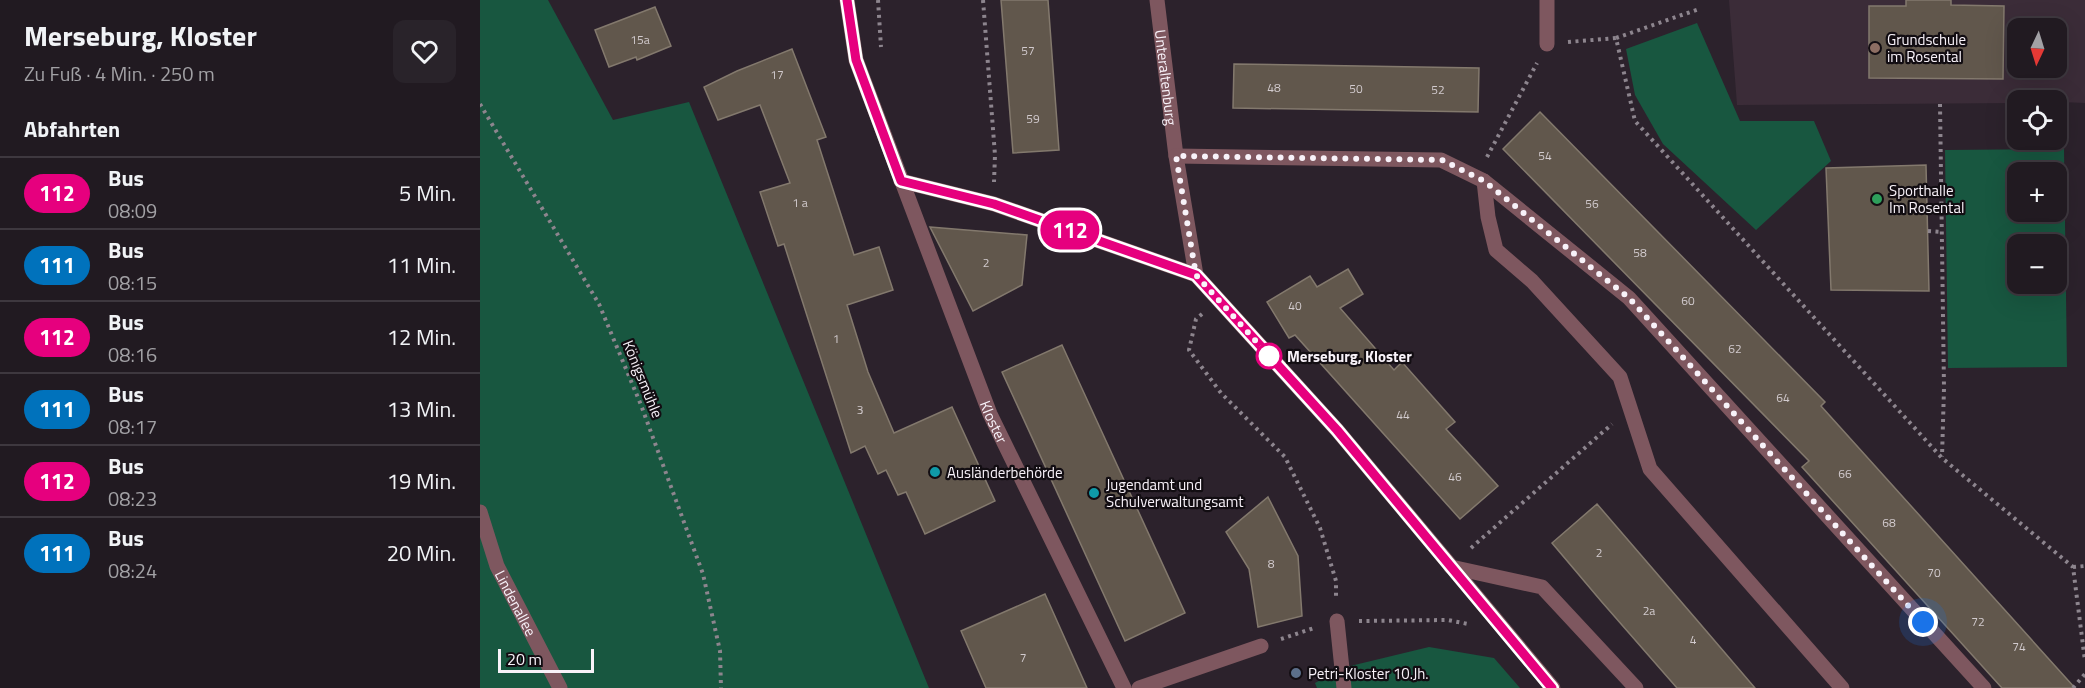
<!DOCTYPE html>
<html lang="de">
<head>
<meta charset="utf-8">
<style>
  :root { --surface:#211a21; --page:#29232a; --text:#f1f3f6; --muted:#a2a1a5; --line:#3e383f }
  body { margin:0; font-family:"Titillium Web",sans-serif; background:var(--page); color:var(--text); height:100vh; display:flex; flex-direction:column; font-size:22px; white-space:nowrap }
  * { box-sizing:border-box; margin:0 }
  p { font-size:20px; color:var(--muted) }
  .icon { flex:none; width:33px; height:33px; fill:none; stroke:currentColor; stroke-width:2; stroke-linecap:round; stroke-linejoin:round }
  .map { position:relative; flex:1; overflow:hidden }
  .details { display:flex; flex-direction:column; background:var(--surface); width:480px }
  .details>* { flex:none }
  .badge { padding:0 12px; border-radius:20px; font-size:21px; line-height:39px }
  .needle { width:39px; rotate:184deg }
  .fabs { position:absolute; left:1527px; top:18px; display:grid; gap:12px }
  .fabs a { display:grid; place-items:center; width:60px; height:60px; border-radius:12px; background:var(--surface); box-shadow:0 6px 24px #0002,0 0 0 2px var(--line); font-size:30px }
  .scale { position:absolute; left:18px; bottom:15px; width:96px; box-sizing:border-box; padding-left:6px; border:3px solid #f8f2f9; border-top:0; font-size:16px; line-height:21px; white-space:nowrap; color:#f8f2f9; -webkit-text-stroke:4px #120d12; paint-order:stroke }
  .you { position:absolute; width:30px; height:30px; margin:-15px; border:4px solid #fff; border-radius:50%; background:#1a73e8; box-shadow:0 0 0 9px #1a73e833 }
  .map>.badge { position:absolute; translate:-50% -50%; box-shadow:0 0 0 3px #fff }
  h2 { padding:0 24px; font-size:22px; line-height:54px }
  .round { display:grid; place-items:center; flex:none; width:63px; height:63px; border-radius:12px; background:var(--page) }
  .overview { display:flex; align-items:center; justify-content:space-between; height:102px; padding:0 24px }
  h1 { font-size:28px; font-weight:700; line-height:45px }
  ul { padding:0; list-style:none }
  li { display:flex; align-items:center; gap:18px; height:72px; padding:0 24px; border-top:2px solid var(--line) }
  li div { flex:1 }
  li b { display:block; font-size:22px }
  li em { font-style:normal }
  li .badge { min-width:66px; font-weight:700; text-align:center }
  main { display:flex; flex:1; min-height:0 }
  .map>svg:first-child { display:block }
  .education { fill:#3b2c38; fill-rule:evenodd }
  .green { fill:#185740; fill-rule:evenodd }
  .building { fill:#61574c; stroke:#83796d; stroke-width:1.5 }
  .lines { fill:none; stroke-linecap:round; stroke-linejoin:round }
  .path { stroke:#8d858e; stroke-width:4; stroke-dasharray:3 4.5; stroke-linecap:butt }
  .minor { stroke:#7e575f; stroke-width:15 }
  .line-casing { stroke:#fff; stroke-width:14 }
  .line { stroke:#e6007e; stroke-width:9 }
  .walk { stroke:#f8f2f9; stroke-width:6; stroke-dasharray:0 10.8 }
  .education-dot { fill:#8d6e63; stroke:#120d12; stroke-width:2 }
  .leisure-dot { fill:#2e9e5b; stroke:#120d12; stroke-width:2 }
  .stop-dot { fill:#fff; stroke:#e6007e; stroke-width:3 }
  .culture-dot { fill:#0f9aa8; stroke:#120d12; stroke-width:2 }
  .service-dot { fill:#5c6f8a; stroke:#120d12; stroke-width:2 }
  .labels { text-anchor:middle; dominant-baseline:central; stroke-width:4.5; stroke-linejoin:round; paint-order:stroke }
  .number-label { font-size:12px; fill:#d2cbce }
  .poi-label { font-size:15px; fill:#f8f2f9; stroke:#120d12; text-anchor:start }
  .street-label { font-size:15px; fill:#f8f2f9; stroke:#120d12 }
  .stop-label { font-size:15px; font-weight:bold; fill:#f8f2f9; stroke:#120d12; text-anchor:start }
</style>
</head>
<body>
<main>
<section class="details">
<div class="overview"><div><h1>Merseburg, Kloster</h1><p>Zu Fuß · 4 Min. · 250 m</p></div><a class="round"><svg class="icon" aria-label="heart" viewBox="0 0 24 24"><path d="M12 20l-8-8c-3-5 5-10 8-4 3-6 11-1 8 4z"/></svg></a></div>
<h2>Abfahrten</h2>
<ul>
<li><span class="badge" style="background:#e6007e;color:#fff">112</span><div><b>Bus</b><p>08:09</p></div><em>5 Min.</em></li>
<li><span class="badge" style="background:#0072bc;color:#fff">111</span><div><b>Bus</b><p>08:15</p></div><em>11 Min.</em></li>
<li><span class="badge" style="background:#e6007e;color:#fff">112</span><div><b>Bus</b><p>08:16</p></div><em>12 Min.</em></li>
<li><span class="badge" style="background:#0072bc;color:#fff">111</span><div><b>Bus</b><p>08:17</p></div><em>13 Min.</em></li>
<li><span class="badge" style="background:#e6007e;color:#fff">112</span><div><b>Bus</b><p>08:23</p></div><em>19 Min.</em></li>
<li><span class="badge" style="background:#0072bc;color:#fff">111</span><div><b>Bus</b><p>08:24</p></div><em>20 Min.</em></li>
</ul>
</section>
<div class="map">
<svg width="1605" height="688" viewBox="0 0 1605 688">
  <rect width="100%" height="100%" fill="#2c222c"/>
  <!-- education -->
  <path class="education" d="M1249 0H1605V103L1538 100 1537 103 1257 105ZM1538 28H1576V68H1538Z"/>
  <!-- green -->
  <g class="green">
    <path d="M0 0H68L133 120 209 102 449 688H0Z"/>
    <path d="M1217 23 1260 121H1334L1351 161 1276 230 1183 144 1155 95 1146 49Z"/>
    <path d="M1584 149 1587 367 1468 368 1465 150ZM1576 172V212H1538V172ZM1576 244V284H1538V244Z"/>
    <path d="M949 647 1014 658 1040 688H837L835 683 862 668Z"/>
  </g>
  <!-- building -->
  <g class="building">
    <path d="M521 0H568L579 150 533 153Z"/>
    <path d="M1426 0H1471V5L1524 6 1523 79 1389 78V6H1426Z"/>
    <path d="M175 7 191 46 157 60 156 57 129 67 115 30Z"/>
    <path d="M312 49 346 137 337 140 374 255 399 247 413 290 367 305 388 372 414 433 472 407 515 501 445 534 426 492 418 495 406 470 398 474 385 446 371 453 304 244 298 246 280 192 310 183 280 105 238 120 224 87 257 71Z"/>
    <path d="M754 64 999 68 998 112 753 108Z"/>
    <path d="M1060 112 1345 402 1341 406 1595 688H1522L1322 467 1329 461 1023 149Z"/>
    <path d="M1446 165 1449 291 1351 290 1346 168Z"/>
    <path d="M450 227 547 235 542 285 493 311Z"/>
    <path d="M868 269 883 294 860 308 914 370 922 362 975 422 966 429 1018 486 980 519 815 335 809 338 787 302 830 276 837 287Z"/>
    <path d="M582 345 705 613 645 641 522 372Z"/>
    <path d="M788 497 818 556 822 616 778 627 769 569 746 532Z"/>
    <path d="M1117 504 1216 619 1275 688H1197L1121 601 1072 543Z"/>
    <path d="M565 594 607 688H506L481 631Z"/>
  </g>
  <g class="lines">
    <!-- path -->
    <g class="path">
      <path d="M398 0 401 47"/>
      <path d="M503 0 515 155 514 182"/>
      <path d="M1136 38 1219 9"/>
      <path d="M1088 42 1136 38 1155 121 1462 458 1593 567 1605 661"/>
      <path d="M0 104 119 304 161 405 223 574 240 651 241 688"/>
      <path d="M1460 104 1464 388 1462 457"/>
      <path d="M1007 157 1057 63"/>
      <path d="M1448 231 1461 232"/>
      <path d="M722 314 716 319 709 350 741 393 805 457 840 528 856 581V598"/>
      <path d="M991 548 1132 424"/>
      <path d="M1593 567 1605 566"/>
      <path d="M879 621 968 620 988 624"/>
      <path d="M801 639 834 628"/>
      <path d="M1593 688 1605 674"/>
    </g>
    <!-- minor -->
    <g class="minor">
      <path id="s1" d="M367 0 376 60 510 414 644 688"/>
      <path id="s2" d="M677 0 696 156 716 275 857 430 1073 688"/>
      <path d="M1067 44V0"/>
      <path d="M696 156 961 160 1004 181 1149 298 1504 688"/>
      <path d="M421 181 514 204 716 275"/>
      <path d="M1004 181 1008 217 1016 250 1052 281 1140 377 1170 469 1362 688"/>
      <path id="s3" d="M0 512 17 566 80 688"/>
      <path d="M971 567 1062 587 1156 688"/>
      <path d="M857 621 864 688"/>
      <path d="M659 688 781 646"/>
    </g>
  </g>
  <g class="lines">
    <defs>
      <path id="line" d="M367 0 376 60 421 181 514 204 716 275 857 430 1072 688"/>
    </defs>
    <!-- line casing -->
    <use href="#line" class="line-casing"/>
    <!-- line -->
    <use href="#line" class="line"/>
    <!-- walk -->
    <path class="walk" d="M789 356 793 360 716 275 696 156 962 160 1004 181 1149 298 1443 622"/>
  </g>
  <!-- markers -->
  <circle class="education-dot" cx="1395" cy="48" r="6"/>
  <circle class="leisure-dot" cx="1397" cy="199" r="6"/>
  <circle class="stop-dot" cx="789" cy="356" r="12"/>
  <g class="culture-dot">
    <circle cx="455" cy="472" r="6"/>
    <circle cx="614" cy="493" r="6"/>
  </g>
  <circle class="service-dot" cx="816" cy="673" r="6"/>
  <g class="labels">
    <!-- number labels -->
    <g class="number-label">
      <text x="160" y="39">15a</text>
      <text x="548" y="50">57</text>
      <text x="297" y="74">17</text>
      <text x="794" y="87">48</text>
      <text x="876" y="88">50</text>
      <text x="958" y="89">52</text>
      <text x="553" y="118">59</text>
      <text x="1065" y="155">54</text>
      <text x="320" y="202">1 a</text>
      <text x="1112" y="203">56</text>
      <text x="1160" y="252">58</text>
      <text x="506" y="262">2</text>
      <text x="1208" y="300">60</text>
      <text x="815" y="305">40</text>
      <text x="356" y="338">1</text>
      <text x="1255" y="348">62</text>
      <text x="1303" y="397">64</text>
      <text x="380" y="409">3</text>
      <text x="923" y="414">44</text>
      <text x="1365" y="473">66</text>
      <text x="975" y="476">46</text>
      <text x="1409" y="522">68</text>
      <text x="1119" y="552">2</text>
      <text x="791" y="563">8</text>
      <text x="1454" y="572">70</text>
      <text x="1169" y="610">2a</text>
      <text x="1498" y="621">72</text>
      <text x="1213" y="639">4</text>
      <text x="1539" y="646">74</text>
      <text x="543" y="657">7</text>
    </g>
    <!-- poi labels -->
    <g class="poi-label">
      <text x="1407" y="39">Grundschule<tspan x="1407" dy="17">im Rosental</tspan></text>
      <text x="1409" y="190">Sporthalle<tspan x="1409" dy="17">Im Rosental</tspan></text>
      <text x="467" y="472">Ausländerbehörde</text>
      <text x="626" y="484">Jugendamt und<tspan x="626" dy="17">Schulverwaltungsamt</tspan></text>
      <text x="828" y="673">Petri-Kloster 10.Jh.</text>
    </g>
    <!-- street labels -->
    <g class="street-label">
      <text stroke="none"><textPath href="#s2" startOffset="78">Unteraltenburg</textPath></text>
      <text transform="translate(163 379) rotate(68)">Königsmühle</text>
      <text stroke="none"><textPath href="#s1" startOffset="448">Kloster</textPath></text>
      <text stroke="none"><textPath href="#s3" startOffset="98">Lindenallee</textPath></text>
    </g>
    <!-- stop labels -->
    <g class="stop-label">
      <text x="807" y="356">Merseburg, Kloster</text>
    </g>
  </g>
</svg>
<div class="fabs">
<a><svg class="needle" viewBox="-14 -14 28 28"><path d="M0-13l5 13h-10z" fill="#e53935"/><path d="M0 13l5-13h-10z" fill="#a2a1a5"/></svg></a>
<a><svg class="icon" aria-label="locate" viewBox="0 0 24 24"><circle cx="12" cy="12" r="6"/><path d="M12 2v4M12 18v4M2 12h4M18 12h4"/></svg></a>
<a>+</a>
<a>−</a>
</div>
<div class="scale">20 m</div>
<div class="you" style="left:1443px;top:622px"></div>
<b class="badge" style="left:590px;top:230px;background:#e6007e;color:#fff">112</b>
</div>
</main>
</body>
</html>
